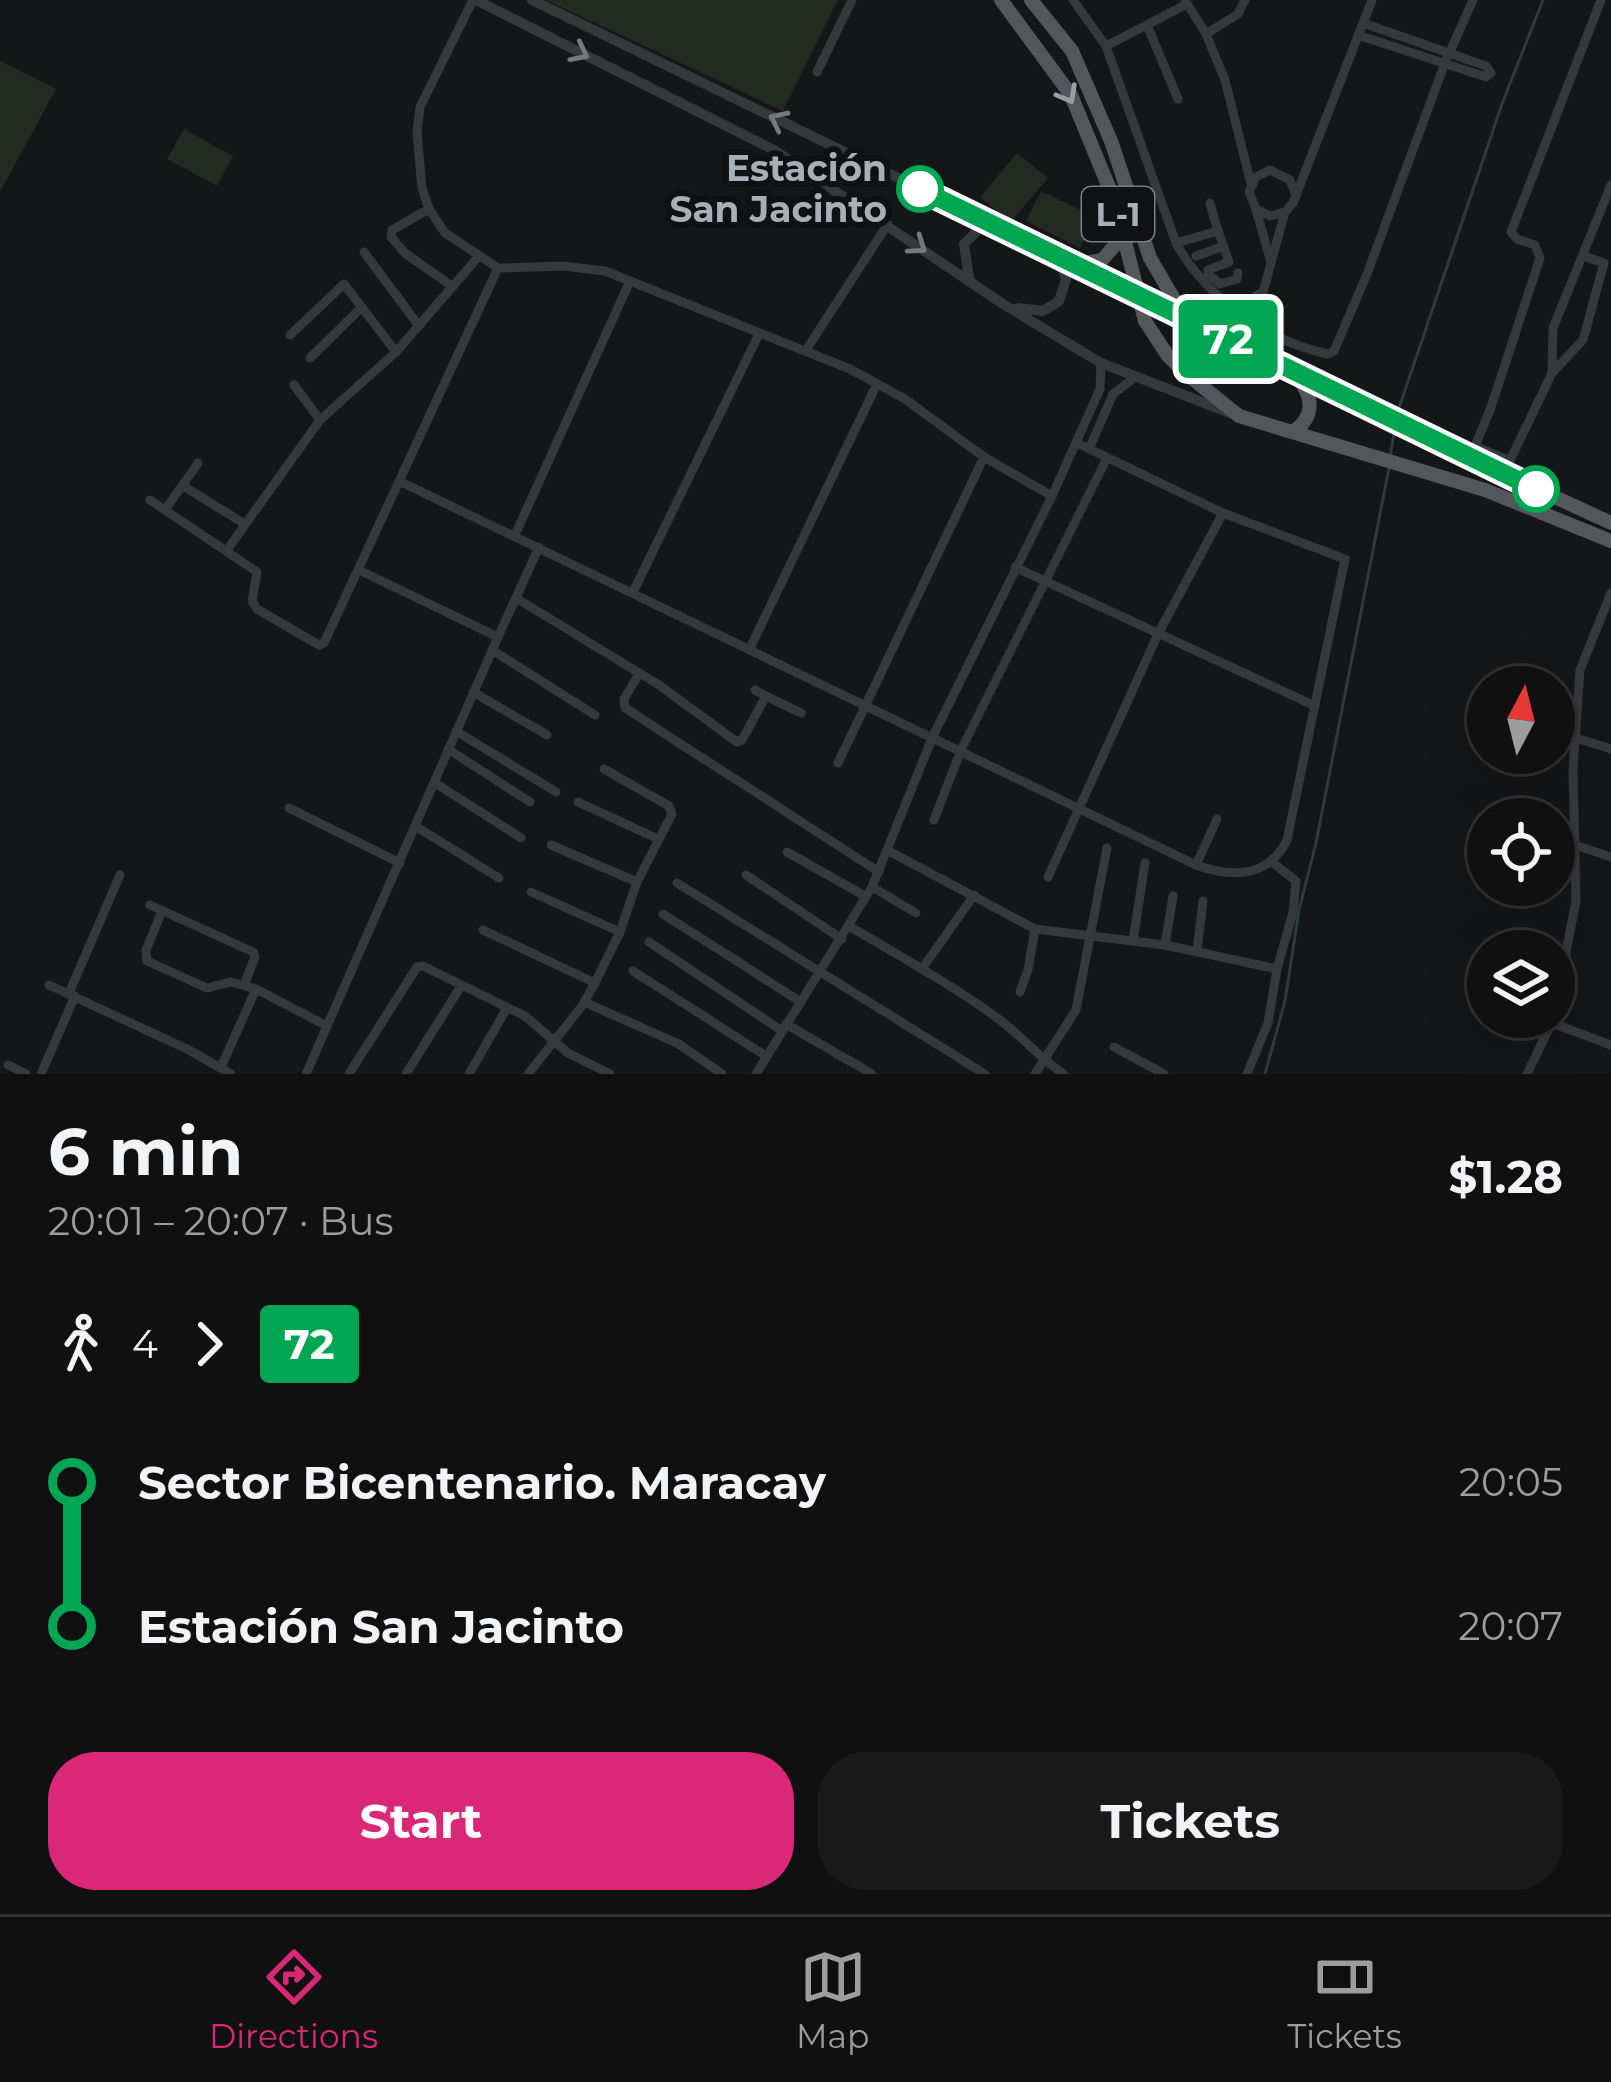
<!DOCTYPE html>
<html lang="en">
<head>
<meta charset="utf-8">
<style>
  :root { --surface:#101011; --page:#19191a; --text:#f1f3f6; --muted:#9c9d9f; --line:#303031; --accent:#db2777 }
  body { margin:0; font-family:Montserrat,sans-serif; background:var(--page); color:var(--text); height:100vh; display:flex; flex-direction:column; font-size:45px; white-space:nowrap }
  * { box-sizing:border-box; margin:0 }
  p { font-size:39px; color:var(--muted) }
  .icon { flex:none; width:66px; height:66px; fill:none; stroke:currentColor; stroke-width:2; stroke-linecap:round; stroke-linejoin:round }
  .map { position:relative; height:1074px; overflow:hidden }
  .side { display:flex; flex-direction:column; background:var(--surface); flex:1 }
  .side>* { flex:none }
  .badge { padding:0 24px; border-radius:9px; font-size:42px; line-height:78px }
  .needle { width:78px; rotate:7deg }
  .buttons { position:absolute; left:1467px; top:666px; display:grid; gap:24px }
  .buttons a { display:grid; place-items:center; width:108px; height:108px; border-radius:50%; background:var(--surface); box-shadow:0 12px 48px #0002,0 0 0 3px var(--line); font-size:60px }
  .map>.badge { position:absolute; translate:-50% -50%; box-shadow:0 0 0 6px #fff }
  .legs { display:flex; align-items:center; gap:18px; height:132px; padding:0 48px; font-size:39px }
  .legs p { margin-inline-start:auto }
  .head { display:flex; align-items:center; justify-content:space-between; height:204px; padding:0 48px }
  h1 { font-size:66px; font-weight:700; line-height:90px }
  .primary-button { display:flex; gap:24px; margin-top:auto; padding:24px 48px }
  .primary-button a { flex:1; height:138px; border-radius:48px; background:var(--accent); color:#fff; font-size:48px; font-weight:700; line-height:138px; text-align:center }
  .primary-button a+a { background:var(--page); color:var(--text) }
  ul { padding:0 48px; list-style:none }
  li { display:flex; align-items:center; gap:42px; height:144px; font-size:45px }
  li i { display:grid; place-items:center; width:18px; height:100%; margin:0 15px; background:currentColor }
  li i::after { content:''; width:30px; height:30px; margin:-15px; border:9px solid; border-radius:50%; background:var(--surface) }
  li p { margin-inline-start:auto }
  li:first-child i { background:linear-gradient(#0000 50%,currentColor 0) }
  li:last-child i { background:linear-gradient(currentColor 50%,#0000 0) }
  .menu { display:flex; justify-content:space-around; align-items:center; height:168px; border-top:3px solid var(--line); background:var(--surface); font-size:33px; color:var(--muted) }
  .menu a { display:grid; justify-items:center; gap:6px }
  .menu .selected { color:var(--accent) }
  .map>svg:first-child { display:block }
  .green { fill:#222a22 }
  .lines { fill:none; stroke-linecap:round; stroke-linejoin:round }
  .stream { stroke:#2f3a3f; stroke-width:3 }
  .minor { stroke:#37383c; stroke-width:9 }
  .tertiary { stroke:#37383c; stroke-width:10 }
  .primary { stroke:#53565b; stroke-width:14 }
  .oneway { stroke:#75797f }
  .oneway2 { stroke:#979da4 }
  .line-1-casing { stroke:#fff; stroke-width:27 }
  .line-1 { stroke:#00a651; stroke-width:18 }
  .stop-1-dot { fill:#fff; stroke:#00a651; stroke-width:6 }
  .labels { text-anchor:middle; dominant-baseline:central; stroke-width:12; stroke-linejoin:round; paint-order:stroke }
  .shield { fill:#101112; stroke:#7a8085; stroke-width:3 }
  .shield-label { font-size:33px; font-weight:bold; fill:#a8afb6 }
  .stop-label { font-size:36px; font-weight:bold; fill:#a8afb6; stroke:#101112; text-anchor:end }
</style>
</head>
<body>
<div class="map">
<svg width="1611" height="1074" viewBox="0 0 1611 1074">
  <rect width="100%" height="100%" fill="#151617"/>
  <!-- green -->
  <g class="green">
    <path d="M546 0H838L783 111Z"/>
    <path d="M0 61 56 89 0 192Z"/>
    <path d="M184 129 233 156 217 186 167 159Z"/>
    <path d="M1017 153 1048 178 1011 222 980 197Z"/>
    <path d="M1041 191 1095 217 1080 248 1026 221Z"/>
  </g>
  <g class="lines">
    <!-- stream -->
    <g class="stream">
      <path d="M1396 417 1502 104 1543 0"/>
      <path d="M1390 458 1395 426"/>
      <path d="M1265 1074 1285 1001 1299 910 1316 843 1389 468"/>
    </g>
    <!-- minor -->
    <g class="minor">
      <path d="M473 0 420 107 417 133 422 188 429 209 445 233 498 268 563 266 605 271 850 369 905 399 984 457 1052 496 1100 389 1101 363"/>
      <path d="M1073 0 1106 46 1176 243C1205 296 1268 342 1328 354L1334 351 1367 274 1445 63 1473 0"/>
      <path d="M1185 0 1206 34 1225 80 1251 184"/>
      <path d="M1147 25 1178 99"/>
      <path d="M1206 34 1238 14 1245 0"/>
      <path d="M1358 35 1486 77 1491 73 1486 66 1363 23"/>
      <path d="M1106 46 1187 4"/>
      <path d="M817 72 852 0"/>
      <path d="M1295 193 1290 180 1270 170 1256 177 1249 192 1256 209 1270 216 1285 212 1293 203 1372 0"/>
      <path d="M429 209 392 230 391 237 405 253 453 287"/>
      <path d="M1256 210 1271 262"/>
      <path d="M1218 231 1229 262 1208 270V274L1220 284 1237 279 1238 273"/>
      <path d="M1176 243 1218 231 1210 203"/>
      <path d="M364 252 419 326"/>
      <path d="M1196 256 1224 246"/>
      <path d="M1263 292 1261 309 1267 327"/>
      <path d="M1234 309 1263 292 1285 212"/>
      <path d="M290 335 344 284 396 352"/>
      <path d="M806 350 888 224"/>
      <path d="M310 358 362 307"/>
      <path d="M1552 373 1553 328 1611 185"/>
      <path d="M294 385 320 420"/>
      <path d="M1477 447 1510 461"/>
      <path d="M1089 449 1113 394 1134 378"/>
      <path d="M1470 458 1490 410 1540 258 1535 245 1517 239 1511 232 1601 0"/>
      <path d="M1503 475 1552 373 1583 340 1604 263 1583 256"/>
      <path d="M399 481 1196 865C1232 878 1268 878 1287 840L1345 559 1223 513 1077 443"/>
      <path d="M183 486 245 524"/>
      <path d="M150 500 257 572 252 601 257 609 319 645 324 643 498 268"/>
      <path d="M165 510 198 463"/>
      <path d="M515 535 630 281"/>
      <path d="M227 550 320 420 396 352 479 256"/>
      <path d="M1015 567 1315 706"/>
      <path d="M633 592 759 334"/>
      <path d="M516 598 659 685 737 742 742 740 766 696 755 690"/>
      <path d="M498 637 539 547"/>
      <path d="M750 648 877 384"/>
      <path d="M492 650 595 715"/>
      <path d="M639 674 624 699 625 708 879 872"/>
      <path d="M473 692 547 735"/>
      <path d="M766 696 801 713"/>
      <path d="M456 731 556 792"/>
      <path d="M1576 738 1611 749"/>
      <path d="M448 749 530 802"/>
      <path d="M838 763 984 457"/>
      <path d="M435 783 521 838"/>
      <path d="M578 802 658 839"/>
      <path d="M289 808 400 863"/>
      <path d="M934 820 961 750 1107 458"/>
      <path d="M417 827 499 878"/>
      <path d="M551 845 637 882"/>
      <path d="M1575 845 1611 857"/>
      <path d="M887 850 1035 929 1165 945 1277 969 1268 1023 1247 1074"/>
      <path d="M787 852 865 896"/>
      <path d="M1272 862 1296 881 1293 912 1277 969"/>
      <path d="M1196 865 1217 819"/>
      <path d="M746 875 842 939"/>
      <path d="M1048 877 1158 634 1223 513"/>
      <path d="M677 883 985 1074"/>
      <path d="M872 887 916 913"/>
      <path d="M531 892 620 932"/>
      <path d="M150 905 253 952 255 957 244 985"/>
      <path d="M162 911 146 950 147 961 207 988 231 982 256 989 327 1026"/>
      <path d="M663 914 801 1002"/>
      <path d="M849 926C900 956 952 985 1000 1020 1023 1037 1040 1059 1064 1074"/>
      <path d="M483 930 595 983"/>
      <path d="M1133 941 1145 863"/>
      <path d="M649 942 782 1031"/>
      <path d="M1165 945 1173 896"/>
      <path d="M1197 951 1203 901"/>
      <path d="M922 969 974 895"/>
      <path d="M633 971 766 1056"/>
      <path d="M49 985 187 1049 231 1074"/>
      <path d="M1020 992 1028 970 1035 929"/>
      <path d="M69 993 120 875"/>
      <path d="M584 1002 679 1044 722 1074"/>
      <path d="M1554 1013 1576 901 1573 769 1580 670 1611 593"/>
      <path d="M1552 1023 1611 1045"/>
      <path d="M786 1024 872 1074"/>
      <path d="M1114 1047 1164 1074"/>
      <path d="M8 1065 26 1074"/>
      <path d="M221 1067 256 989"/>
      <path d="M41 1074 75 996"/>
      <path d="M306 1074 498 637 361 571"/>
      <path d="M349 1074 417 967 423 966 525 1016 568 1053 610 1074"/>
      <path d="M406 1074 461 986"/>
      <path d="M469 1074 507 1008"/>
      <path d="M528 1074 582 1006 595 983 620 932 637 882 672 814 669 806 604 769"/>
      <path d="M756 1074 872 887 933 736 1052 496"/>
      <path d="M1035 1074 1076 1010 1107 848"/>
      <path d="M1527 1074 1552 1022"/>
    </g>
    <!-- tertiary -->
    <g class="tertiary">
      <path d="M476 0 774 150 1003 304 1101 363 1230 413"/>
      <path d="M532 0 1182 316"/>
      <path d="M969 278 964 244 979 229 994 228"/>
      <path d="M1018 308 1043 311 1059 301 1066 279 1058 255"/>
    </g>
    <!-- primary -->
    <g class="primary">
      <path d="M1001 0 1071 95 1115 202 1145 321 1168 356 1188 375 1239 416 1485 490 1611 541"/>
      <path d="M1031 0 1072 51 1111 141 1150 258 1185 318 1401 426 1611 523"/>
      <path d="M1079 264 1102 260 1122 237"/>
      <path d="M1188 375 1189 344 1204 327"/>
      <path d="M1293 432C1316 416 1313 397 1297 376"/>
    </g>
  </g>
  <!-- one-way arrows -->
  <defs><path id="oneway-chevron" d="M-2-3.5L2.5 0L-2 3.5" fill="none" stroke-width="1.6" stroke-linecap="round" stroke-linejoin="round" transform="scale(3)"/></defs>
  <g class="oneway">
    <use href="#oneway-chevron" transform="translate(580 53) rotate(27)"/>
    <use href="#oneway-chevron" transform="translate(778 120) rotate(-154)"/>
    <use href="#oneway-chevron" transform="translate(918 246) rotate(35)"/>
  </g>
  <use class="oneway2" href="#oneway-chevron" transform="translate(1068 95) rotate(61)"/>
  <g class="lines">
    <defs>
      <path id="line-1" d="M920 189 1536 489"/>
    </defs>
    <!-- line-1 casing -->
    <use href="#line-1" class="line-1-casing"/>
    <!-- line-1 -->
    <use href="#line-1" class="line-1"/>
  </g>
  <!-- markers -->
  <g class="stop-1-dot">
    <circle cx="920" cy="189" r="21"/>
    <circle cx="1536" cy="489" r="21"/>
  </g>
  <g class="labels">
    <!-- shield labels -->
    <rect class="shield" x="1082" y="187" width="72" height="54" rx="9"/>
    <g class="shield-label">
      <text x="1118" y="214">L-1</text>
    </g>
    <!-- stop labels -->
    <g class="stop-label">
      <text x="887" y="168">Estación<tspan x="887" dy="41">San Jacinto</tspan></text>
    </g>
  </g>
</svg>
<div class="buttons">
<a><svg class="needle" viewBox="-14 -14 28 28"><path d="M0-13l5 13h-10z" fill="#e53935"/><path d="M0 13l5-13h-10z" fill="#9c9d9f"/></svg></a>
<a><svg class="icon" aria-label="locate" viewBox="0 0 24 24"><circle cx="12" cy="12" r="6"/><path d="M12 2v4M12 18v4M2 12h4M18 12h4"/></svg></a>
<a><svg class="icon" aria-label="layers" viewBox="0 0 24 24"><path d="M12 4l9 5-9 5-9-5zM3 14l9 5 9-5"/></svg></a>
</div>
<b class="badge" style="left:1228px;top:339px;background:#00a651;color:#fff">72</b>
</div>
<section class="side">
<div class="head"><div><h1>6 min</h1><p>20:01 – 20:07 · Bus</p></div><b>$1.28</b></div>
<div class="legs"><svg class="icon" aria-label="walk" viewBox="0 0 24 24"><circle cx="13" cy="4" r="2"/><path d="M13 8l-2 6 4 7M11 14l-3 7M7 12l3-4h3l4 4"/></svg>4<svg class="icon" aria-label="forward" viewBox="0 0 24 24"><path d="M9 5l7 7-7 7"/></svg><b class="badge" style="background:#00a651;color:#fff">72</b></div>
<ul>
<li><i style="color:#00a651"></i><b>Sector Bicentenario. Maracay</b><p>20:05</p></li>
<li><i style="color:#00a651"></i><b>Estación San Jacinto</b><p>20:07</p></li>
</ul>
<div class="primary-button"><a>Start</a><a>Tickets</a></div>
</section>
<nav class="menu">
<a class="selected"><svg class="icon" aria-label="directions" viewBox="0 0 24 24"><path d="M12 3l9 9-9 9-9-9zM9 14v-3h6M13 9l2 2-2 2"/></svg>Directions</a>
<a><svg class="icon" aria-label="map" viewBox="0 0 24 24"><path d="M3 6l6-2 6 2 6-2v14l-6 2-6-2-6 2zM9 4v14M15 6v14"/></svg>Map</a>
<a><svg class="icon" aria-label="tickets" viewBox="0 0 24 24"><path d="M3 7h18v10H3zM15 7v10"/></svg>Tickets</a>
</nav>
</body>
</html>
